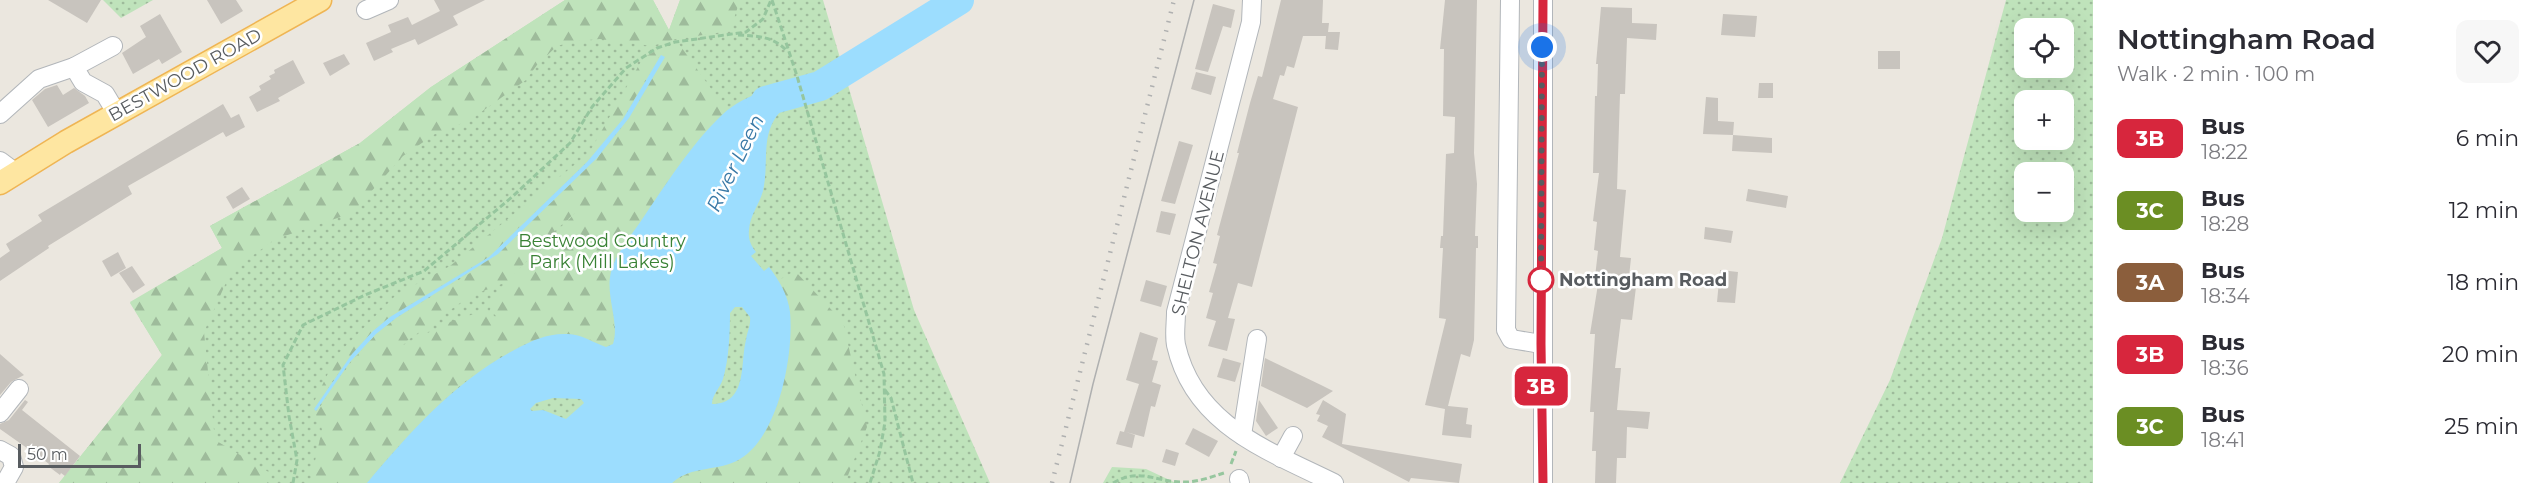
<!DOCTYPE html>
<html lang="en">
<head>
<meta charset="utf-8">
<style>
  :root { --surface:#fff; --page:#f7f7f7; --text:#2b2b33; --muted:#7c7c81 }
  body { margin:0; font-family:Montserrat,sans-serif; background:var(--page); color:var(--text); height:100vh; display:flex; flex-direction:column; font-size:22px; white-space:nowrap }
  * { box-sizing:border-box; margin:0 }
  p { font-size:20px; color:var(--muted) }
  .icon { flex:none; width:33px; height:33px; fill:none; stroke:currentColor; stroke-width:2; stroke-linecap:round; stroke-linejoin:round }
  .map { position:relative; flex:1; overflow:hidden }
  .details { display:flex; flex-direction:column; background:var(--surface); width:450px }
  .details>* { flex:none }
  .badge { padding:0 12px; border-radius:9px; font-size:21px; line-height:39px }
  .buttons { position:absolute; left:2014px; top:18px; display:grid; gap:12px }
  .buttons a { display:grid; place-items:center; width:60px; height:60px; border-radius:12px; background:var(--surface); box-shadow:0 6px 24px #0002; font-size:30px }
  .scale { position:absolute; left:18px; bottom:15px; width:123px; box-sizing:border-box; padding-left:6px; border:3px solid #585c60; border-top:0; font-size:16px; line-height:21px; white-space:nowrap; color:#585c60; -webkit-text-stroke:4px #fff; paint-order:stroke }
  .you { position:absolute; width:30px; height:30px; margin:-15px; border:4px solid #fff; border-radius:50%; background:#1a73e8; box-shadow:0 0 0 9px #1a73e833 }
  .map>.badge { position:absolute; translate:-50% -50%; box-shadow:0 0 0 3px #fff }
  .round { display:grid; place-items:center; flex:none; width:63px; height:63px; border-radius:12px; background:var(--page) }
  .head { display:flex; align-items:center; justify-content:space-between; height:102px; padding:0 24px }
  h1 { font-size:28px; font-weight:600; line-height:45px }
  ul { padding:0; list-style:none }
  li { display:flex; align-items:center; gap:18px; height:72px; padding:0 24px }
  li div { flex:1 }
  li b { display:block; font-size:22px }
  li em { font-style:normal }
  li .badge { min-width:66px; font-weight:700; text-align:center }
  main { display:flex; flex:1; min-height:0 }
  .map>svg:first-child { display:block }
  .green { fill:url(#green-dots); fill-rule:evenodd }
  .forest { fill:url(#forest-firs); fill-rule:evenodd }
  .water { fill:#9cddfe; fill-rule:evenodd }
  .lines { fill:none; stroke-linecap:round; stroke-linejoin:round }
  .river { stroke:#9cddfe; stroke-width:30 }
  .building { fill:#c8c4be }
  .minor-casing { stroke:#b2b6ba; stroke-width:20 }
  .major-casing { stroke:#efb554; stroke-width:25 }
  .path { stroke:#96c69e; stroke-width:3; stroke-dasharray:6 3; stroke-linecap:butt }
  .minor { stroke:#fff; stroke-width:18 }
  .major { stroke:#fee6a1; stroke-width:22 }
  .tram { stroke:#afb0b0; stroke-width:1.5 }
  .rail { stroke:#afb0b0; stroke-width:4.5; stroke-dasharray:1.5 8; stroke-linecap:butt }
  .line-casing { stroke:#fff; stroke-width:14 }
  .line { stroke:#d7263d; stroke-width:9 }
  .walk { stroke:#585c60; stroke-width:6; stroke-dasharray:0 10.8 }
  .stop-dot { fill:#fff; stroke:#d7263d; stroke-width:3 }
  .labels { text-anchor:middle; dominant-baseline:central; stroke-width:5; stroke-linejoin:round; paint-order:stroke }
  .street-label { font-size:18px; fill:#585c60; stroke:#fff }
  .park-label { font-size:18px; fill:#398235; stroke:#fff }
  .stop-label { font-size:18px; font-weight:bold; fill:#585c60; stroke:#fff; text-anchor:start }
  .water-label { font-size:20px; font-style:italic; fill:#3979a6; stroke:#fff }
</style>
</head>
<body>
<main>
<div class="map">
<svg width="2093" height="483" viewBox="0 0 2093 483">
  <defs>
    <pattern id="green-dots" width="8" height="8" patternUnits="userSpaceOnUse" patternTransform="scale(1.5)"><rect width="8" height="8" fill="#bfe3bb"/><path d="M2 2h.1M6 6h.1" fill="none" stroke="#9ebb9b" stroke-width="1.8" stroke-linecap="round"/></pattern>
    <pattern id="forest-firs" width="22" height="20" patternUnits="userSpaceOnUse" patternTransform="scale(1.5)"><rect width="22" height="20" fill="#bfe3bb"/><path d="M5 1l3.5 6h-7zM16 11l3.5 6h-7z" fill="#9ebb9b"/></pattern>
  </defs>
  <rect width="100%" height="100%" fill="#ebe7df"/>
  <!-- green -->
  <g class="green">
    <path d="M103 0H153L121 18Z"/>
    <path d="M565 0H653L669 30 680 0H823L914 310 990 483H59L162 355 130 303 222 248 210 226 360 143 431 87Z"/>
    <path d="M2006 0H2093V483H1840L1890 380 1942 238ZM2064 28V68H2025V28ZM2064 100V140H2025V100ZM2064 172V212H2025V172Z"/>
    <path d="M1112 467 1146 469 1176 483H1103Z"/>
  </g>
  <!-- forest -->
  <g class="forest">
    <path d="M565 0H653L669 30 680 0H740L730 31 676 39 652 46 600 39 576 41 557 46 537 65 526 80 470 120 435 134 403 156 352 213 276 239 245 261 229 276 204 332 215 440 272 474 267 483H59L162 355 130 302 222 248 210 226 360 143 431 87Z"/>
    <path d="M676 44H679L727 111 722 115 616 260 610 285 615 337 613 344 606 347C597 344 586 336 577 335 497 329 414 428 367 483H310L322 430 319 418 310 410 337 355 396 295 450 266 589 153 643 58 657 50ZM660 55 664 57 629 118 597 158 557 197 475 270 396 318 376 334 351 362 317 411 314 409 340 370 373 331 390 317 489 257 587 162 623 119ZM576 212 492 303 490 310 499 319 498 322 487 313H477L452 321 397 348 470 296 507 282 556 230Z"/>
    <path d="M795 271 843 322 867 427 845 483H672L688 473 710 469 763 437 775 412 784 378 787 300 779 280Z"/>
  </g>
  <!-- water -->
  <g class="water">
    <path d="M661 55 665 57 629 118 597 158 498 254 396 318 376 334 350 362 316 411 314 409 352 354 373 331 390 317 489 257 587 162 623 119Z"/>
    <path d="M791 82 800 105 781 111C759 134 770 162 763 191 759 205 750 215 749 230 748 240 751 245 756 252L751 256 764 271 769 267C779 280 788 295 790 312 794 354 779 436 740 459 719 472 691 465 672 483H367C411 431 455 381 516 349 533 340 548 333 568 334 581 334 594 343 606 347L613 344C620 322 605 296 611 272 616 253 630 237 641 221 664 187 692 143 722 115 741 97 767 90 791 82ZM735 307H742L750 317C751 326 747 332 746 340 740 363 748 404 712 404 712 395 720 388 723 379 729 359 730 333 730 313ZM553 398 581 399 584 403 566 419 543 410 532 411 530 409 536 403Z"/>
  </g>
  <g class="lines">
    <!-- river -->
    <path class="river" d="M762 108 766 101 820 86 959 0"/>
  </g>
  <!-- building -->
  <g class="building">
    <path d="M48 0H101L87 23Z"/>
    <path d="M207 0H236L243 11 221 24Z"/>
    <path d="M434 0H485L453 16 458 25 418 45 415 39 391 49 393 52 374 61 366 43 391 32 388 25 408 17 412 25 440 11Z"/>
    <path d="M1281 0H1323L1322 23H1329L1328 32H1340L1338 50 1325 49 1326 36H1303L1294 68 1287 66 1284 76 1280 75 1273 99 1298 107 1252 287 1238 283 1228 318 1235 319 1227 351 1208 346 1216 321 1206 318 1213 293 1209 292 1217 264 1213 263 1220 236 1217 235 1239 153H1237L1250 103 1258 76 1262 77Z"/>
    <path d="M1445 0H1477L1474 153 1477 184 1475 236H1478V248H1476L1474 340 1470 357 1461 354 1448 406 1468 408 1466 424 1472 425 1471 438 1442 435 1445 409 1425 405 1446 319 1439 318 1443 248H1440L1441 236H1443L1446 154 1454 153 1455 117 1443 116 1444 49H1440Z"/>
    <path d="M1213 4 1235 10 1231 28 1223 26 1208 72 1195 69Z"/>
    <path d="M1601 7 1632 8V23L1657 24 1656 40 1627 38 1625 94H1620L1617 189 1626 190 1620 257 1631 258 1628 286 1636 287 1632 320 1621 319 1615 368H1621L1617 410 1650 412 1648 429 1627 427 1626 458H1617L1616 483H1595L1596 451H1592L1594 412H1590L1595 334H1590L1599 278 1595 277 1598 251 1594 250 1597 222 1593 221 1599 173H1593L1595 96H1597L1598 64H1596Z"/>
    <path d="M160 14 182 52 162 64 159 59 133 74 122 53 146 37 140 26Z"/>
    <path d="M1723 14 1757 16 1755 37 1721 35Z"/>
    <rect x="1878" y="51" width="22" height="18"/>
    <path d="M344 54 350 64 330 76 323 63Z"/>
    <path d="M293 60 305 83 278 98 280 101 257 112 249 97 261 90 259 86 271 79 269 76 275 73 274 70Z"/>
    <path d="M1196 72 1216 77 1211 95 1191 89Z"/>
    <path d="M1759 83H1773V98H1758Z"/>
    <path d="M57 85 63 95 74 88 85 96 89 103 48 127 32 100 45 89Z"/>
    <path d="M1706 97 1718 98V121L1734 122 1733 135 1703 134Z"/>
    <path d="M223 104 231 118 239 114 245 127 226 137 223 132 128 186 132 194 48 246 49 248 0 281V258L10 251 6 244 42 221 38 215Z"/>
    <path d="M1733 135 1772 138V153L1732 151Z"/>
    <path d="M1179 141 1193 145 1175 204 1161 201Z"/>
    <path d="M242 187 250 199 233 209 226 197Z"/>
    <path d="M1748 189 1788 196 1786 208 1746 201Z"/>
    <path d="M1161 211 1176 214 1170 235 1156 232Z"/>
    <path d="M1705 227 1733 231 1731 243 1704 239Z"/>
    <path d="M118 252 126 268 111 277 102 261Z"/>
    <path d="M132 266 145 285 133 293 119 273Z"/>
    <path d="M1720 270 1738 272 1735 303 1717 302Z"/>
    <path d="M1146 280 1167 286 1161 307 1140 301Z"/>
    <path d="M1140 332 1158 338 1152 360 1158 361 1152 382 1161 385 1155 407 1151 406 1144 437 1126 432 1135 435 1132 448 1116 444 1120 431 1124 432 1139 384 1126 380Z"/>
    <path d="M0 354 24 375 11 382 0 395Z"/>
    <path d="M1223 358 1241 363 1235 382 1217 377Z"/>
    <path d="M1265 358 1321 385 1333 391 1307 408 1261 386Z"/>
    <path d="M25 400 28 402 22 410 80 456 65 476 61 473 60 475 48 466 49 464 44 460 0 429V424L9 420Z"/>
    <path d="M1259 400 1278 428 1266 436 1256 421Z"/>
    <path d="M1323 400 1346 414 1342 444 1462 464 1459 483 1411 478 1409 482 1322 437 1328 426 1317 421 1320 415 1316 414Z"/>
    <path d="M1193 428 1218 441 1209 457 1185 444Z"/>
    <path d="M1166 449 1179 453 1175 466 1162 462Z"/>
  </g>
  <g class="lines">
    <defs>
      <g id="minor">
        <path d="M1252 0 1251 22 1176 312C1176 323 1174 335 1176 345 1194 425 1267 450 1334 483"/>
        <path d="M1510 0 1506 330 1511 339 1541 344"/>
        <path d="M1543 0V483"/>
        <path d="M366 10 389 0"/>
        <path d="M74 67 83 82 105 94 117 114"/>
        <path d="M0 114 39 79 74 67 113 46"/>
        <path d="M0 161 16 173"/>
        <path d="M0 413 19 389"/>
        <path d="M1242 435 1257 339"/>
        <path d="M0 450 11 456 14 467 5 483"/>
        <path d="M1281 458 1293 436"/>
        <path d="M1239 479 1240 483"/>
      </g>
      <path id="major" d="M0 183 66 142 320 0"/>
    </defs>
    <!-- minor casing -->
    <use href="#minor" class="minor-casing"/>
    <!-- major casing -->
    <use href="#major" class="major-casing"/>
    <!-- path -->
    <g class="path">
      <path d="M772 0 797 76 884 374 885 422 880 451 870 483"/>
      <path d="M738 35C757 36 773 36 787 51"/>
      <path d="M885 390 891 398 913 483"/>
      <path d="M1231 464 1236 451"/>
      <path d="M293 483 297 460 289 416 283 365 303 325 365 295 424 271 512 197 570 143 592 107 626 68 657 48 675 42 746 32 763 19 771 0"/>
      <path d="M1113 483C1140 467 1155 482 1182 482 1195 483 1211 477 1224 473"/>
    </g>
    <!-- minor -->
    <use href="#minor" class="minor"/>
    <!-- major -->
    <use href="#major" class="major"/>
    <!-- tram -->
    <path class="tram" d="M1070 483 1093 384 1194 0"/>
    <!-- rail -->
    <path class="rail" d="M1052 483 1174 0"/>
  </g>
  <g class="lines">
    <defs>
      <path id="line" d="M1543 0 1541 344 1543 483"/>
    </defs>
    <!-- line casing -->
    <use href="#line" class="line-casing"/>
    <!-- line -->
    <use href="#line" class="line"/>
    <!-- walk -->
    <path class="walk" d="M1541 280 1542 47"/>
  </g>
  <!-- markers -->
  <circle class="stop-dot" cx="1541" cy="280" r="12"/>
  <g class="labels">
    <!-- street labels -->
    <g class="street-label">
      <text transform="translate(185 75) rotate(-29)">BESTWOOD ROAD</text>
      <text transform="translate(1198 233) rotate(-76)">SHELTON AVENUE</text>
    </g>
    <!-- park labels -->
    <g class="park-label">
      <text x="602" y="241">Bestwood Country<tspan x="602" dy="21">Park (Mill Lakes)</tspan></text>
    </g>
    <!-- stop labels -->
    <g class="stop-label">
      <text x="1559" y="280">Nottingham Road</text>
    </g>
    <!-- water labels -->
    <g class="water-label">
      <text transform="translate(735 163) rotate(-64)">River Leen</text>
    </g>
  </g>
</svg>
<div class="buttons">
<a><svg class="icon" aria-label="locate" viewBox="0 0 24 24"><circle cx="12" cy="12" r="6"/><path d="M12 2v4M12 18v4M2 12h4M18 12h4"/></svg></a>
<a>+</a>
<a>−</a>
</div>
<div class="scale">50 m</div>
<div class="you" style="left:1542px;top:47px"></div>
<b class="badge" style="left:1541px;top:386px;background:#d7263d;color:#fff">3B</b>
</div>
<section class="details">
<div class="head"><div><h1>Nottingham Road</h1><p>Walk · 2 min · 100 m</p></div><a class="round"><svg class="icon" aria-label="heart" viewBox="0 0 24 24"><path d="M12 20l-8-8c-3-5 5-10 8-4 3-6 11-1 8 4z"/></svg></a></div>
<ul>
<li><span class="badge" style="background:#d7263d;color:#fff">3B</span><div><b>Bus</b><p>18:22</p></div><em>6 min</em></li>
<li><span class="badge" style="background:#6b8e23;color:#fff">3C</span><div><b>Bus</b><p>18:28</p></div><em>12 min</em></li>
<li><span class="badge" style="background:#8b5e3c;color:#fff">3A</span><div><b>Bus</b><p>18:34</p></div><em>18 min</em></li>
<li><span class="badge" style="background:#d7263d;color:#fff">3B</span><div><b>Bus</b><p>18:36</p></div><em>20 min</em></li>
<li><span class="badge" style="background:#6b8e23;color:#fff">3C</span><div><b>Bus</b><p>18:41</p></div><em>25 min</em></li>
</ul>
</section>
</main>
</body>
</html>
